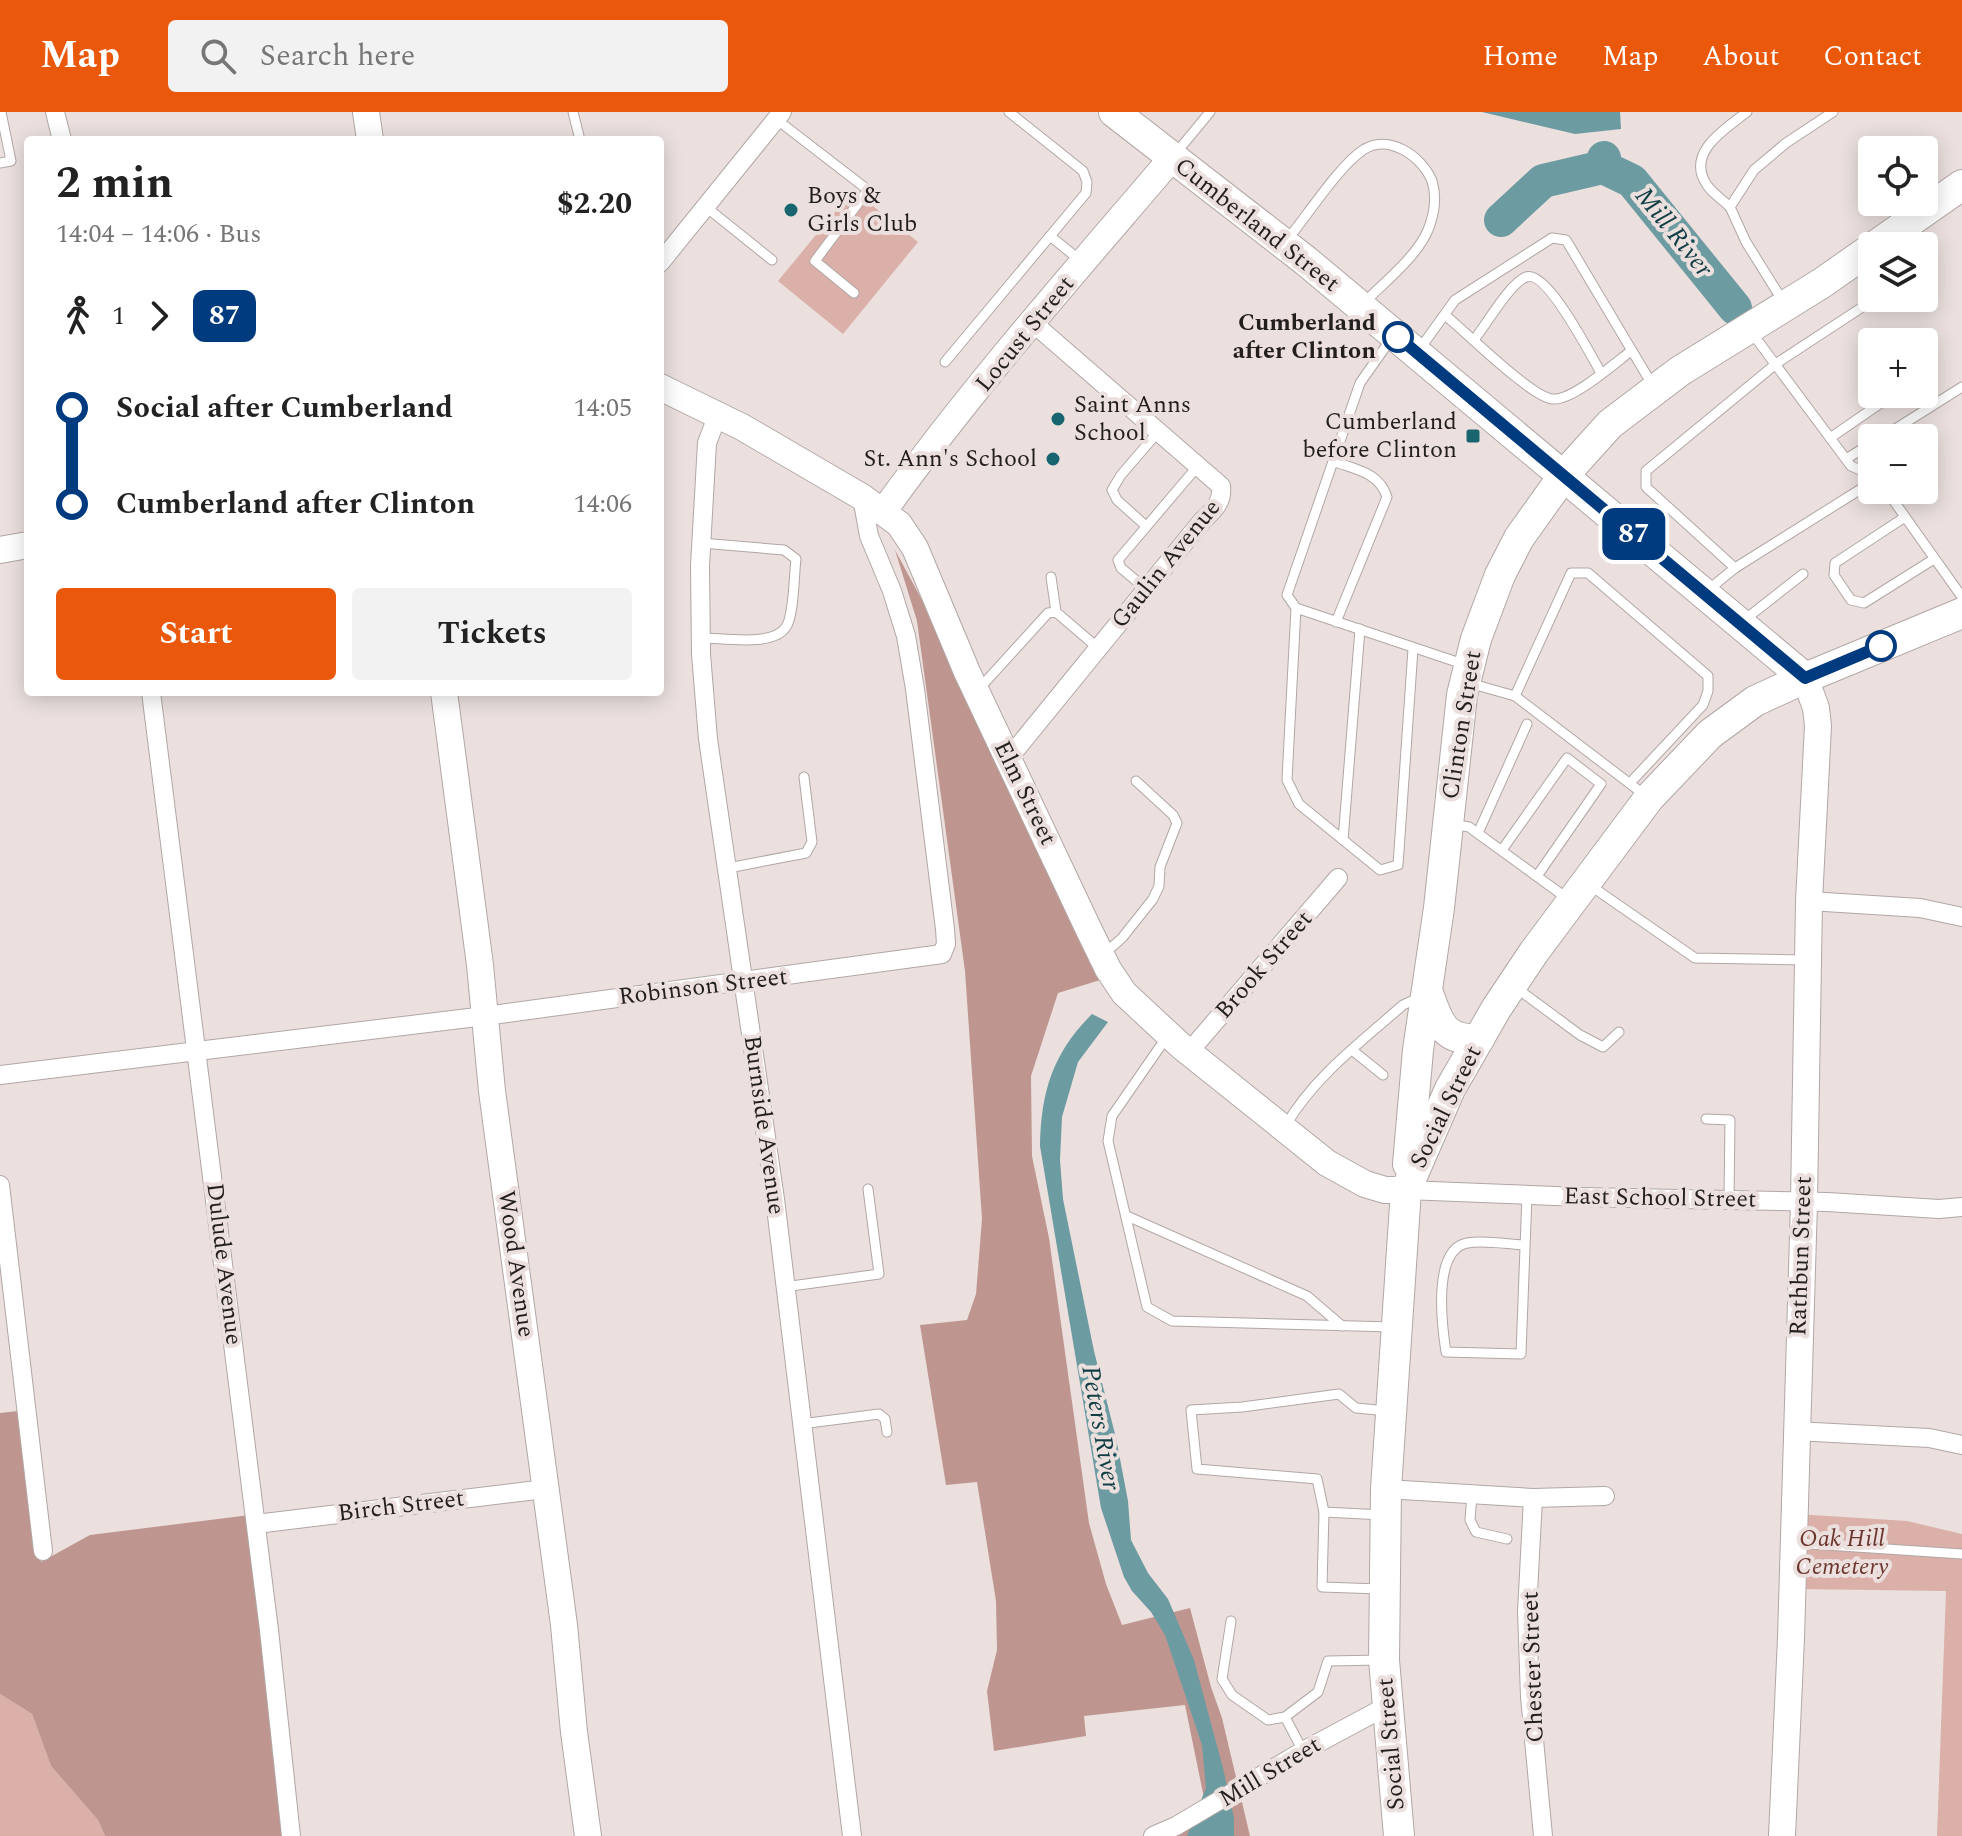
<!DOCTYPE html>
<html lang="en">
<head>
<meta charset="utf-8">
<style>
  :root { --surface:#fff; --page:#f2f2f2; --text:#222; --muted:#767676; --accent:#ea580c }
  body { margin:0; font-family:Spectral,serif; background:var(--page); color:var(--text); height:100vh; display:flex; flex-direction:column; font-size:30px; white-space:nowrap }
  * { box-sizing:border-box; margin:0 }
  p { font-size:26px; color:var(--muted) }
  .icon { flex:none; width:44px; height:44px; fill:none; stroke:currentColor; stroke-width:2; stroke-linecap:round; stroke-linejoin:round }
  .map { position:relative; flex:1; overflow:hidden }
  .sheet { position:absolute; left:24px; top:24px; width:640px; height:560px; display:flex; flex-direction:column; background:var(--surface); border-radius:8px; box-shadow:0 4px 20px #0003 }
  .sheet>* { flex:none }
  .badge { padding:0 16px; border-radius:12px; font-size:28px; line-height:52px }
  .buttons { position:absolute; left:1858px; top:24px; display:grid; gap:16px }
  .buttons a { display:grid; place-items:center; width:80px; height:80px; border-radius:8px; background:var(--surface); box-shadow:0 4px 20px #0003; font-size:40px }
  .map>.badge { position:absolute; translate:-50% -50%; box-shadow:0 0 0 4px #fff }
  .legs { display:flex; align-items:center; gap:12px; height:88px; padding:0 32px; font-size:26px }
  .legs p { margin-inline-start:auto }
  .overview { display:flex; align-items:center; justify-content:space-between; height:136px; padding:0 32px }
  h1 { font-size:44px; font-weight:700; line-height:60px }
  .button { display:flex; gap:16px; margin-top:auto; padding:16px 32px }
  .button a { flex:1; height:92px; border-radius:8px; background:var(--accent); color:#fff; font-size:32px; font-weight:700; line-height:92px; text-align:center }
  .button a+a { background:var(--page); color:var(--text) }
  ul { padding:0 32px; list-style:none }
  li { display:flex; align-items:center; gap:28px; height:96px; font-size:30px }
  li i { display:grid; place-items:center; width:12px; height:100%; margin:0 10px; background:currentColor }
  li i::after { content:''; width:20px; height:20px; margin:-10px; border:6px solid; border-radius:50%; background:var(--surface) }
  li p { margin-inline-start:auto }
  li:first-child i { background:linear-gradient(#0000 50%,currentColor 0) }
  li:last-child i { background:linear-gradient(currentColor 50%,#0000 0) }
  header { display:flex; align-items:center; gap:48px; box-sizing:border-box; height:112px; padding:0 40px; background:var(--accent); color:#fff }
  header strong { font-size:38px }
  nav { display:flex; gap:44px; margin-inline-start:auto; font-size:28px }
  .search { width:560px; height:72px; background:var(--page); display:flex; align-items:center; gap:20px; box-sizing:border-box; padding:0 28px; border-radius:8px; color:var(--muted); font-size:30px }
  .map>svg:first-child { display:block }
  .green { fill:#dab0a9 }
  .forest { fill:#bf968f }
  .water { fill:#6d9ba2 }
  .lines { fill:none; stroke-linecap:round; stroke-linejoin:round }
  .river { stroke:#6d9ba2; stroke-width:34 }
  .lane-casing { stroke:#b1a7a5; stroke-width:11 }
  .street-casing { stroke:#b1a7a5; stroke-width:20 }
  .secondary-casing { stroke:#b1a7a5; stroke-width:28 }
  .primary-casing { stroke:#b1a7a5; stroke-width:32 }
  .lane { stroke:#fff; stroke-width:9 }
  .street { stroke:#fff; stroke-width:18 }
  .secondary { stroke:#fff; stroke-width:26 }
  .primary { stroke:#fff; stroke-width:30 }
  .line-1-casing { stroke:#fff; stroke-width:18 }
  .line-1 { stroke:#003b80; stroke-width:12 }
  .poi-dot { fill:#19656f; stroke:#ebe0de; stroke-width:3 }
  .stop-1-dot { fill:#fff; stroke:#003b80; stroke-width:4 }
  .labels { text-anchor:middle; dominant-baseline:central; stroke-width:8; stroke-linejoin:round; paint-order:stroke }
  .poi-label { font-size:24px; fill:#231f1e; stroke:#ebe0de; text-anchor:start }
  .street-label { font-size:24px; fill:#231f1e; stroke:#ebe0de }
  .stop-label { font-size:24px; font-weight:bold; fill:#231f1e; stroke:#ebe0de; text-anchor:end }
  .park-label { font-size:24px; font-style:italic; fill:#6d362e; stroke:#ebe0de }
  .water-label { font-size:26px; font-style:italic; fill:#113d44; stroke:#ebe0de }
</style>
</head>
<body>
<header>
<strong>Map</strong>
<div class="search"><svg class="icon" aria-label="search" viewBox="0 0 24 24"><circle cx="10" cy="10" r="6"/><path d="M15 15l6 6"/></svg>Search here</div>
<nav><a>Home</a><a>Map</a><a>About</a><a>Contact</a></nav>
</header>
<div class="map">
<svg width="1962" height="1724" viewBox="0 0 1962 1724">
  <rect width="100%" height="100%" fill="#ebe0de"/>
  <!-- green -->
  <g class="green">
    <path d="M853 78 918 130 843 222 778 169Z"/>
    <path d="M1796 1402 1907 1409 1962 1422V1724H1937L1946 1479 1797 1477Z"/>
    <path d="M0 1582 32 1602 51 1654 98 1708 105 1724H0Z"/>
  </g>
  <!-- forest -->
  <g class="forest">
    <path d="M895 438 984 603 1110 865 1058 881 1031 964 1032 1044 1049 1126 1089 1411 1106 1472 1122 1513 1190 1496 1211 1575 1222 1606 1250 1724H1168L1205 1691 1185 1593 1084 1604 1086 1624 994 1639 987 1579 997 1538 996 1489 977 1370 946 1373 920 1213 967 1208 976 1182 982 1107 965 859 917 509Z"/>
    <path d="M27 1298 41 1450 90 1423 250 1403 289 1724H105L98 1708 51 1654 32 1602 0 1582V1301Z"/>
  </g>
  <!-- water -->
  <g class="water">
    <path d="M1482 0H1620L1621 17 1575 22Z"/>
    <path d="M1092 902 1108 910 1078 950 1062 1005 1060 1048 1063 1087 1094 1239 1116 1326 1128 1389 1131 1428 1148 1461 1168 1487 1194 1548 1223 1656 1234 1706V1724H1187L1206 1676 1202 1633 1165 1523 1151 1500 1132 1479 1124 1465 1101 1396 1040 1034C1041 979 1053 941 1092 902Z"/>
  </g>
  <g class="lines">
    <!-- river -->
    <g class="river">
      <path d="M1603 55 1632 69 1735 196"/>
      <path d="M1501 108 1543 69 1603 55 1604 46"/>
    </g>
    <defs>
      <g id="lane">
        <path d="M573 0 580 28"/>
        <path d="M776 7 868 78 815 149 854 181"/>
        <path d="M1176 41 1210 0"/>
        <path d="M0 51 11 49 1 0"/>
        <path d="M706 95 772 148"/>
        <path d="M1730 95C1723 88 1712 81 1707 73 1685 41 1725 17 1747 0"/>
        <path d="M1050 124 1081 149"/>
        <path d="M1287 128C1307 104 1339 54 1363 38 1388 21 1422 44 1432 69 1437 85 1434 103 1428 118 1416 146 1384 170 1363 192"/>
        <path d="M1784 191 1746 130 1730 95 1754 58 1786 31 1833 0"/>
        <path d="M1446 204C1466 220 1532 286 1553 287 1572 289 1615 251 1631 239"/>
        <path d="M1752 221 1851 354 1872 363"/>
        <path d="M1391 227 1360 271 1287 483 1296 496 1466 553"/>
        <path d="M1474 228C1486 213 1510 171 1526 165 1547 157 1591 244 1601 261"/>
        <path d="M1419 238 1455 188 1552 126 1566 128 1653 274"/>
        <path d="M945 250 1086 81 1087 70 1083 59 1009 0"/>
        <path d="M1830 326 1894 282"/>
        <path d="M1881 326 1962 275"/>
        <path d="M1846 347 1872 331"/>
        <path d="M1333 349C1356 358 1379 360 1387 385L1336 510"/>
        <path d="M1886 378 1962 485"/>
        <path d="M1905 405 1835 451 1834 463 1851 488 1864 491 1934 447"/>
        <path d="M1146 414 1117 388 1112 378 1121 363 1158 320"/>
        <path d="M701 431 784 438 796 447C794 462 794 504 786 515 773 535 723 526 702 526"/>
        <path d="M1735 456 1646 375V359L1777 251 1864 194"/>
        <path d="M1051 465 1056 500"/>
        <path d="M1146 477 1121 456 1118 448 1197 355"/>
        <path d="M1708 478 1735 456 1872 370"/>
        <path d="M1296 496 1287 668 1299 692 1380 758 1398 753 1413 537"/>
        <path d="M1743 509 1803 462"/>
        <path d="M1469 571 1515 584 1646 684"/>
        <path d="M978 578 1048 501 1056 500 1098 536"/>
        <path d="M1515 584 1571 461H1588L1708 564V579L1703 593 1630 671"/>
        <path d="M1451 712 1469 715 1568 787"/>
        <path d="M1478 721 1527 612"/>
        <path d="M1343 728 1360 517"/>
        <path d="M1502 738 1567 646 1601 672 1537 764"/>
        <path d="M728 756 806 741 812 730 804 665"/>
        <path d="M1591 774 1695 846 1806 848"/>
        <path d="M1105 841 1122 826 1153 787 1159 774 1160 755 1177 711 1173 703 1136 669"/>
        <path d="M1515 875 1580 923 1603 935 1619 920"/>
        <path d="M1166 926 1112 1004 1108 1029 1147 1195 1172 1209 1393 1215"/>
        <path d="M1352 938 1383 963"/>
        <path d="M1706 1007 1730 1008 1729 1087"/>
        <path d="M1286 1013C1315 964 1361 930 1403 893L1418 886"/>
        <path d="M1127 1104 1307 1184 1342 1214"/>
        <path d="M1524 1133C1506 1132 1484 1128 1467 1131 1432 1138 1442 1214 1446 1240L1521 1242 1527 1083"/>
        <path d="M784 1175 879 1162 868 1077"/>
        <path d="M801 1312 879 1302 885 1307 887 1320"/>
        <path d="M1472 1382 1470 1408 1476 1420 1507 1427"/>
        <path d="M1324 1400 1383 1403"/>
        <path d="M1796 1431 1962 1442"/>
        <path d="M1380 1477 1322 1475 1324 1400 1317 1367 1197 1357 1191 1298 1242 1295 1339 1282 1356 1296 1388 1299"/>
        <path d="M1231 1509 1222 1567 1232 1583 1268 1608 1285 1605 1303 1639"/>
        <path d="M1285 1605 1318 1580 1328 1549 1380 1548"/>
      </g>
      <g id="street">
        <path d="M55 0 62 28"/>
        <path d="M660 151 782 0"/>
        <path d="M718 302 707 331 700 454 701 542 708 627 775 1087 852 1724"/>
        <path d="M151 580 269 1518 291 1724"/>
        <path d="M1008 647 1202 409C1214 398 1223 390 1221 374L1033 211"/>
        <path d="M1809 789 1920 796 1962 805"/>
        <path d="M1189 940 1338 766"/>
        <path d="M0 963 485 904 942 842 946 832 945 817 915 577 906 524 892 479 869 424 862 385"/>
        <path d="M0 1073 43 1439"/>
        <path d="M1406 1078 1580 1085 1827 1090 1939 1097 1962 1095"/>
        <path d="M1795 1319 1929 1326 1962 1333"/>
        <path d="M1386 1377 1533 1386 1605 1384"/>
        <path d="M1533 1386 1527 1500 1530 1585 1543 1724"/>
        <path d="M256 1412 545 1377"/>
        <path d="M1153 1724 1176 1714 1303 1639 1387 1594"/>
      </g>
      <g id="secondary">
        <path d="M366 0 370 28"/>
        <path d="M660 275 742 315 862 385 899 412 915 436 967 560 1088 816 1108 857 1124 881 1181 934 1327 1051 1365 1072 1385 1078H1406"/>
        <path d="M883 400C971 277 1073 162 1171 47"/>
        <path d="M0 438 28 433"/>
        <path d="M444 580 480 853 492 979 564 1513 574 1620 588 1724"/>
        <path d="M1782 1724 1791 1526 1804 1090 1809 789 1818 614 1816 596 1805 566"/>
      </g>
      <g id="primary">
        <path d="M1114 0 1306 149 1805 566"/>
        <path d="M1875 134 1962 73"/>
        <path d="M1428 881C1438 909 1443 930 1479 927"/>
        <path d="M1408 1052 1418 938 1439 796 1462 583 1476 527 1500 463 1519 426 1564 363 1610 312 1680 259 1822 171 1872 136"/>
        <path d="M1399 1724 1384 1548 1386 1377 1406 1078 1450 977 1496 897 1534 840 1649 686 1710 622 1755 589 1805 566 1962 501"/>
      </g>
    </defs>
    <!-- lane casing -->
    <use href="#lane" class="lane-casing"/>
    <!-- street casing -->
    <use href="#street" class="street-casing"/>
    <!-- secondary casing -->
    <use href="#secondary" class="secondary-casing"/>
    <!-- primary casing -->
    <use href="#primary" class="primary-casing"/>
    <!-- lane -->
    <use href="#lane" class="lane"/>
    <!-- street -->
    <use href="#street" class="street"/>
    <!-- secondary -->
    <use href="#secondary" class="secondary"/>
    <!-- primary -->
    <use href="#primary" class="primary"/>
  </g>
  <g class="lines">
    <defs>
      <path id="line-1" d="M1398 225 1805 566 1881 534"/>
    </defs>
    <!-- line-1 casing -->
    <use href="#line-1" class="line-1-casing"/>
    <!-- line-1 -->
    <use href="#line-1" class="line-1"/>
  </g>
  <!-- markers -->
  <g class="poi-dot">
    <circle cx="791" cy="98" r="8"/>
    <circle cx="1058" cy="307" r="8"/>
    <rect x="1465" y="316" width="16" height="16" rx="4"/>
    <circle cx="1053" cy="347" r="8"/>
  </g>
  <g class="stop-1-dot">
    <circle cx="1398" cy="225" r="14"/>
    <circle cx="1881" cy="534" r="14"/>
  </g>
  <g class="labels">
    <!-- poi labels -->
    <g class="poi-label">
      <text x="807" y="84">Boys &amp;<tspan x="807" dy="28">Girls Club</tspan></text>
      <text x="1074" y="293">Saint Anns<tspan x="1074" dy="28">School</tspan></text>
      <text x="1457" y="310" text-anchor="end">Cumberland<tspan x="1457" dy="28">before Clinton</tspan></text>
      <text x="1037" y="347" text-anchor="end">St. Ann's School</text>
    </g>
    <!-- street labels -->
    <g class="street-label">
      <text transform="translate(1257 113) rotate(38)">Cumberland Street</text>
      <text transform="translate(1025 222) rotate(-51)">Locust Street</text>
      <text transform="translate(1166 452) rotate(-51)">Gaulin Avenue</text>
      <text transform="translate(1462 613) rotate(-81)">Clinton Street</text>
      <text transform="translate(1025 681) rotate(64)">Elm Street</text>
      <text transform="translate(1264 853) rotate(-49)">Brook Street</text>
      <text transform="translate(703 875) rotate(-7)">Robinson Street</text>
      <text transform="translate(1446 995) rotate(-64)">Social Street</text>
      <text transform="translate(764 1013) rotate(82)">Burnside Avenue</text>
      <text transform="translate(1660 1086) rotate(1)">East School Street</text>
      <text transform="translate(1801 1144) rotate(-88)">Rathbun Street</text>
      <text transform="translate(224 1152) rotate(83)">Dulude Avenue</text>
      <text transform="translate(516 1152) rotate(82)">Wood Avenue</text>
      <text transform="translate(401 1394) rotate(-7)">Birch Street</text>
      <text transform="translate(1533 1555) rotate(-92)">Chester Street</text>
      <text transform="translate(1391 1632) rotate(-95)">Social Street</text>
      <text transform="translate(1270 1660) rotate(-31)">Mill Street</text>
    </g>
    <!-- stop labels -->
    <g class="stop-label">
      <text x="1376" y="211">Cumberland<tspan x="1376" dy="28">after Clinton</tspan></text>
    </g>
    <!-- park labels -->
    <g class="park-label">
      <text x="1842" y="1427">Oak Hill<tspan x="1842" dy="28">Cemetery</tspan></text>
    </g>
    <!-- water labels -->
    <g class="water-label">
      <text transform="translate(1674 120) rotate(51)">Mill River</text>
      <text transform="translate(1101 1316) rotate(80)">Peters River</text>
    </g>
  </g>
</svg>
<div class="buttons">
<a><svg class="icon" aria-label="locate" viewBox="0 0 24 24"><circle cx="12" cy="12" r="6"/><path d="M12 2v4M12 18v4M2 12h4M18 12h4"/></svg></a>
<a><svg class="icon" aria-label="layers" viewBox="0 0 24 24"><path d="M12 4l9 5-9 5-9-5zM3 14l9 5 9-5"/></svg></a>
<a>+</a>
<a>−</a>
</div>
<b class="badge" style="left:1634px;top:422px;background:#003b80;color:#fff">87</b>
<section class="sheet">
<div class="overview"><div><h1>2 min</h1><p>14:04 – 14:06 · Bus</p></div><b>$2.20</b></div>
<div class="legs"><svg class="icon" aria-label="walk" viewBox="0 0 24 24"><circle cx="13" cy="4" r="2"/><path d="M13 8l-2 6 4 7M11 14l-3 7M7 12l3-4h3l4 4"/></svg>1<svg class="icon" aria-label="forward" viewBox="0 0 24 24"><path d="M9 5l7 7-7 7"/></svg><b class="badge" style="background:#003b80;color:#fff">87</b></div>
<ul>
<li><i style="color:#003b80"></i><b>Social after Cumberland</b><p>14:05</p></li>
<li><i style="color:#003b80"></i><b>Cumberland after Clinton</b><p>14:06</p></li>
</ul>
<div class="button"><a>Start</a><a>Tickets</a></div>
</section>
</div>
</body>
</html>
